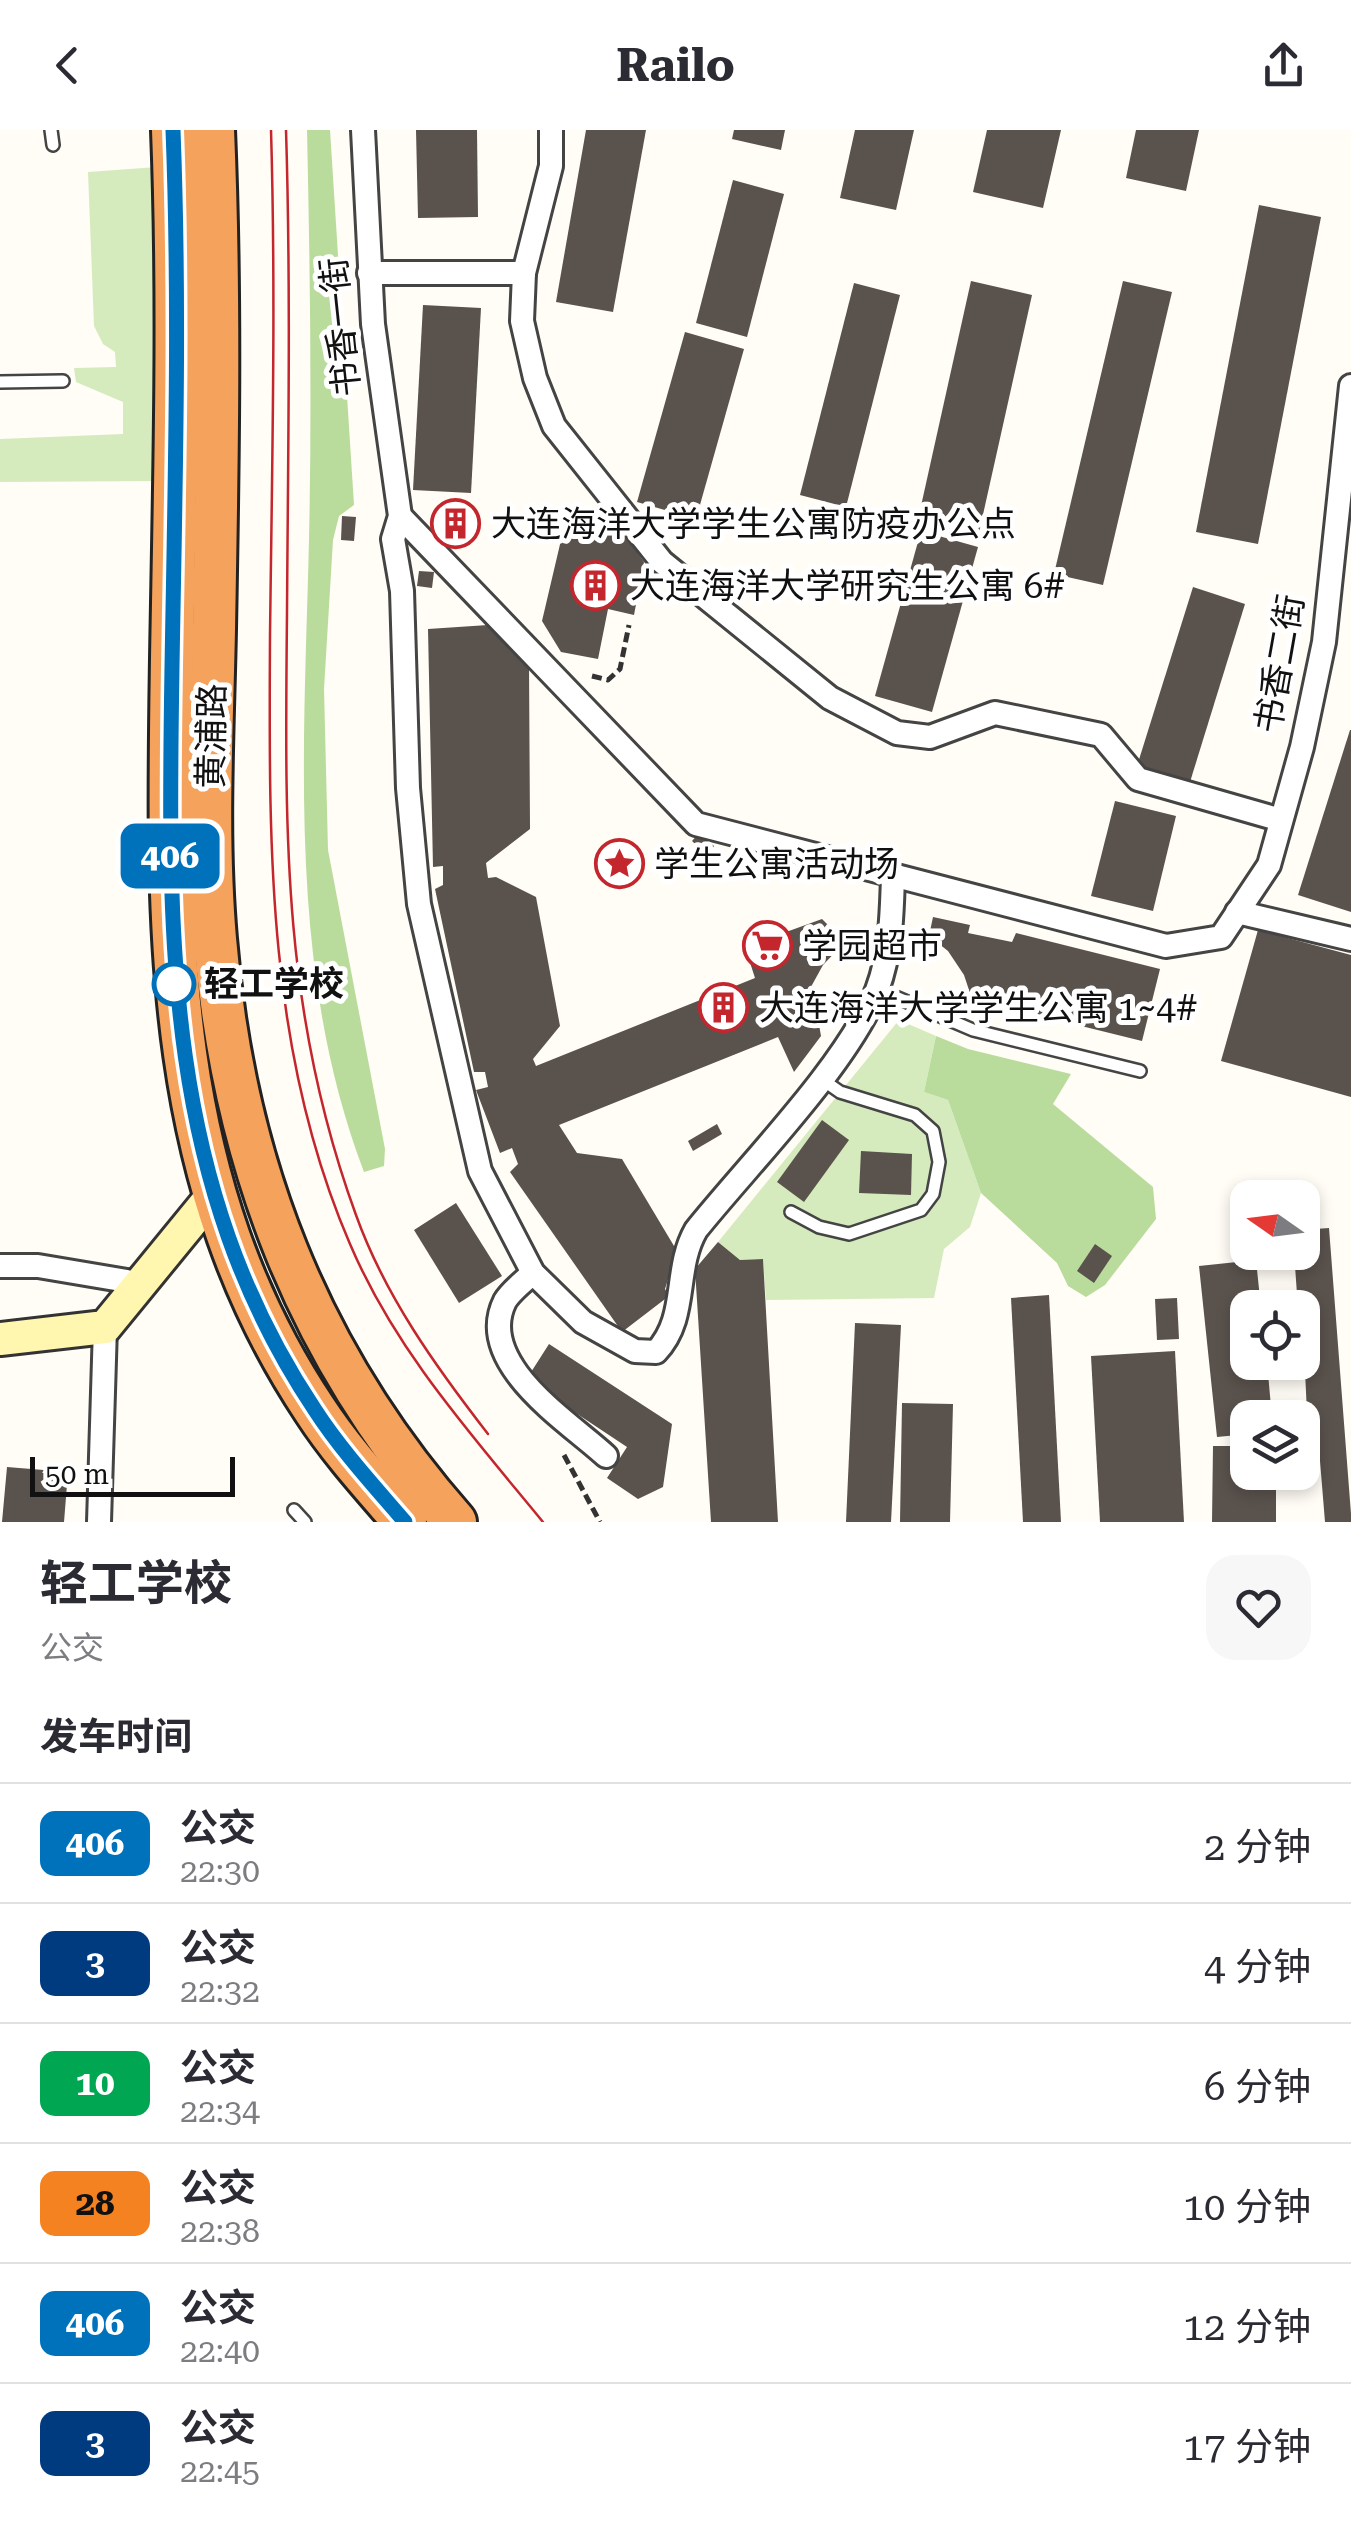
<!DOCTYPE html>
<html lang="zh">
<head>
<meta charset="utf-8">
<style>
  :root { --surface:#fff; --page:#f7f7f7; --text:#2b2b33; --muted:#7c7c81; --line:#e1e1e2 }
  body { margin:0; font-family:"Roboto Serif","Noto Sans SC",serif; background:var(--page); color:var(--text); height:100vh; display:flex; flex-direction:column; font-size:38px; white-space:nowrap }
  * { box-sizing:border-box; margin:0 }
  p { font-size:32px; color:var(--muted) }
  .icon { flex:none; width:55px; height:55px; fill:none; stroke:currentColor; stroke-width:2; stroke-linecap:round; stroke-linejoin:round }
  .map { position:relative; height:1392px; overflow:hidden }
  .drawer { display:flex; flex-direction:column; background:var(--surface); flex:1 }
  .drawer>* { flex:none }
  .badge { padding:0 20px; border-radius:15px; font-size:35px; line-height:65px }
  .needle { width:65px; rotate:284deg }
  .fabs { position:absolute; left:1230px; top:1050px; display:grid; gap:20px }
  .fabs a { display:grid; place-items:center; width:90px; height:90px; border-radius:20px; background:var(--surface); box-shadow:0 5px 15px #0003; font-size:50px }
  .scale { position:absolute; left:30px; bottom:25px; width:205px; box-sizing:border-box; padding-left:10px; border:5px solid #111; border-top:0; font-size:28px; line-height:35px; white-space:nowrap; color:#111; -webkit-text-stroke:8px #fff; paint-order:stroke }
  .map>.badge { position:absolute; translate:-50% -50%; box-shadow:0 0 0 5px #fff }
  h2 { padding:0 40px; font-size:38px; line-height:90px }
  .round { display:grid; place-items:center; flex:none; width:105px; height:105px; border-radius:30px; background:var(--page) }
  .overview { display:flex; align-items:center; justify-content:space-between; height:170px; padding:0 40px }
  h1 { font-size:48px; font-weight:700; line-height:75px }
  ul { padding:0; list-style:none }
  li { display:flex; align-items:center; gap:30px; height:120px; padding:0 40px; border-top:2px solid var(--line) }
  li div { flex:1 }
  li b { display:block; font-size:38px }
  li em { font-style:normal }
  li .badge { min-width:110px; font-weight:700; text-align:center }
  header { display:flex; justify-content:space-between; align-items:center; height:130px; padding:0 40px; background:var(--surface); font-size:45px; font-weight:700 }
  .map>svg:first-child { display:block }
  .green { fill:#d5ebbd }
  .forest { fill:#b9dc9c }
  .building { fill:#5a524d }
  .lines { fill:none; stroke-linecap:round; stroke-linejoin:round }
  .lane-casing { stroke:#444; stroke-width:16 }
  .street-casing { stroke:#444; stroke-width:28 }
  .secondary-casing { stroke:#333; stroke-width:38 }
  .highway-casing { stroke:#222; stroke-width:48 }
  .path { stroke:#333; stroke-width:5; stroke-dasharray:10 5; stroke-linecap:butt }
  .lane { stroke:#fff; stroke-width:11 }
  .street { stroke:#fff; stroke-width:22 }
  .secondary { stroke:#fff6b0; stroke-width:32 }
  .highway { stroke:#f5a25d; stroke-width:42 }
  .tram { stroke:#c4262e; stroke-width:2.5 }
  .line-casing { stroke:#fff; stroke-width:22 }
  .line { stroke:#0072bc; stroke-width:15 }
  .stop-dot { fill:#fff; stroke:#0072bc; stroke-width:5 }
  .labels { text-anchor:middle; dominant-baseline:central; stroke-width:10; stroke-linejoin:round; paint-order:stroke }
  .street-label { font-size:35px; fill:#111; stroke:#fff }
  .poi-label { font-size:35px; fill:#111; stroke:#fff; text-anchor:start }
  .stop-label { font-size:35px; font-weight:bold; fill:#111; stroke:#fff; text-anchor:start }
</style>
</head>
<body>
<header><svg class="icon" aria-label="back" viewBox="0 0 24 24"><path d="M15 5l-7 7 7 7"/></svg>Railo<svg class="icon" aria-label="share" viewBox="0 0 24 24"><path d="M12 15V3M7 8l5-5 5 5M5 13v7h14v-7"/></svg></header>
<div class="map">
<svg width="1351" height="1392" viewBox="0 0 1351 1392">
  <rect width="100%" height="100%" fill="#fffdf5"/>
  <!-- green -->
  <g class="green">
    <path d="M157 37 160 351 0 352V309L123 304V272L76 252 74 238 116 237 115 222 103 214 94 196 88 42Z"/>
    <path d="M899 890 936 906 924 962 948 970 981 1063 970 1097 944 1119 934 1168 766 1170 763 1129 740 1130 718 1112Z"/>
  </g>
  <!-- forest -->
  <g class="forest">
    <path d="M307 0H330L354 375 339 386 333 410 324 559 328 720 385 1019 384 1036 364 1042C287 840 304 622 309 410 312 274 310 137 307 0Z"/>
    <path d="M936 906 968 919 1071 944 1053 974 1153 1057 1156 1089 1105 1155 1086 1167 1068 1156 1057 1133 981 1063 948 970 924 962Z"/>
  </g>
  <!-- building -->
  <g class="building">
    <path d="M416 0H477L478 87 418 88Z"/>
    <path d="M586 0H646L613 182 556 172Z"/>
    <path d="M734 0H785L781 20 732 9Z"/>
    <path d="M855 0H914L896 80 840 68Z"/>
    <path d="M987 0H1061L1043 78 973 62Z"/>
    <path d="M1136 0H1199L1186 61 1126 48Z"/>
    <path d="M733 50 784 64 747 207 696 193Z"/>
    <path d="M1259 75 1321 87 1258 414 1196 402Z"/>
    <path d="M971 151 1032 165 978 407 917 394Z"/>
    <path d="M1123 151 1172 162 1103 455 1054 444Z"/>
    <path d="M854 153 900 165 846 377 800 365Z"/>
    <path d="M423 175 481 178 471 363 413 360Z"/>
    <path d="M685 202 744 219 696 389 637 372Z"/>
    <path d="M473 385 474 401 439 404 438 388Z"/>
    <path d="M342 386 356 387 354 411 341 410Z"/>
    <path d="M565 393 626 407 644 432 634 485 608 479 598 529 561 522 542 491Z"/>
    <path d="M921 401 978 417 932 582 875 566Z"/>
    <path d="M419 441 434 442 432 458 417 456Z"/>
    <path d="M1193 457 1245 474 1190 652 1137 636Z"/>
    <path d="M488 495 529 533 530 699 486 733 488 748 496 747 536 767 560 896 533 929 536 936 755 848 745 817 822 789 845 812 823 835 812 855 821 906 794 942 778 907 559 995 577 1023 622 1029 677 1121 665 1159 669 1166 622 1202 510 1042 518 1034 512 1018 500 1023 476 960 488 957 485 942H474L435 759 443 755V736L433 737 428 499Z"/>
    <path d="M1350 600H1351V782L1298 765Z"/>
    <path d="M1115 671 1176 686 1153 781 1091 766Z"/>
    <path d="M699 703 714 716 707 725 692 711Z"/>
    <path d="M933 787 970 795 968 803 1012 812 1016 803 1160 839 1142 911 972 869 964 845 948 821 929 806Z"/>
    <path d="M1258 800 1351 825V967L1221 931Z"/>
    <path d="M822 990 849 1010 804 1072 777 1052Z"/>
    <path d="M717 994 722 1004 693 1021 688 1011Z"/>
    <path d="M861 1021 912 1024 911 1065 859 1063Z"/>
    <path d="M1308 1056 1311 1082 1302 1083V1068H1269L1268 1061Z"/>
    <path d="M456 1073 502 1146 459 1173 414 1100Z"/>
    <path d="M1329 1098 1351 1384V1392H1325L1316 1282 1307 1283 1302 1178H1298L1294 1122H1302V1100Z"/>
    <path d="M718 1112 740 1130 763 1129 778 1392H711L695 1139Z"/>
    <path d="M1095 1114 1112 1126 1094 1153 1077 1141Z"/>
    <path d="M1256 1130 1261 1178H1248V1232H1267L1272 1288H1248V1304L1217 1307 1199 1136Z"/>
    <path d="M1049 1165 1061 1392H1023L1011 1168Z"/>
    <path d="M1177 1168 1179 1209 1157 1210 1155 1169Z"/>
    <path d="M855 1193 901 1195 891 1392H846Z"/>
    <path d="M549 1214 672 1294 663 1357 638 1369 607 1348 627 1317 526 1250Z"/>
    <path d="M1175 1221 1184 1392H1100L1091 1226Z"/>
    <path d="M902 1273 953 1274 950 1392H900Z"/>
    <path d="M1213 1316H1248V1342H1276V1392H1212Z"/>
    <path d="M7 1337 68 1342 64 1392H2Z"/>
  </g>
  <g class="lines">
    <defs>
      <g id="lane">
        <path d="M51 0 53 15"/>
        <path d="M0 252 63 251"/>
        <path d="M877 859 973 900 1140 941"/>
        <path d="M791 1082 819 1097 849 1104 921 1080 933 1064 939 1032 933 1001 915 985 840 962 820 948"/>
        <path d="M294 1380 305 1392"/>
      </g>
      <g id="street">
        <path d="M363 0 373 194 400 386 393 409 402 461 408 658 419 774 480 1041 533 1143 583 1192 635 1221 656 1222C689 1187 673 1140 696 1100 748 1035 848 934 877 860 891 823 892 783 893 745"/>
        <path d="M551 0V36L524 143 522 191 535 248 554 296 662 432 830 568 897 603 930 607 995 583 1101 605 1138 649 1281 690"/>
        <path d="M369 143H524"/>
        <path d="M400 386 696 694 1166 816 1221 807 1269 735 1302 617 1324 512 1351 256"/>
        <path d="M1237 782 1351 809"/>
        <path d="M0 1136H38L127 1151"/>
        <path d="M533 1143C524 1151 511 1161 505 1171 474 1233 568 1291 606 1326"/>
        <path d="M99 1392 105 1197"/>
      </g>
      <path id="secondary" d="M0 1209 105 1197 213 1065"/>
      <g id="highway">
        <path d="M173 0C180 176 175 353 172 529 168 795 161 1049 315 1280 341 1320 374 1356 405 1392"/>
        <path d="M213 0C220 166 217 333 214 499 212 602 206 706 215 809 233 1031 307 1224 455 1392"/>
      </g>
    </defs>
    <!-- lane casing -->
    <use href="#lane" class="lane-casing"/>
    <!-- street casing -->
    <use href="#street" class="street-casing"/>
    <!-- secondary casing -->
    <use href="#secondary" class="secondary-casing"/>
    <!-- highway casing -->
    <use href="#highway" class="highway-casing"/>
    <!-- path -->
    <g class="path">
      <path d="M592 546 608 550 620 539 629 495"/>
      <path d="M564 1325 600 1392"/>
    </g>
    <!-- lane -->
    <use href="#lane" class="lane"/>
    <!-- street -->
    <use href="#street" class="street"/>
    <!-- secondary -->
    <use href="#secondary" class="secondary"/>
    <!-- highway -->
    <use href="#highway" class="highway"/>
    <!-- tram -->
    <g class="tram">
      <path d="M271 0C276 168 272 337 270 506 269 713 266 920 350 1114 395 1220 471 1304 543 1392"/>
      <path d="M286 0C291 161 288 322 287 483 285 697 281 880 356 1085 385 1166 436 1237 488 1304"/>
    </g>
  </g>
  <g class="lines">
    <defs>
      <path id="line" d="M173 0C180 179 175 358 172 537 168 801 162 1051 315 1280 341 1320 374 1356 405 1392"/>
    </defs>
    <!-- line casing -->
    <use href="#line" class="line-casing"/>
    <!-- line -->
    <use href="#line" class="line"/>
  </g>
  <!-- icons -->
  <defs>
    <symbol id="building-ring" viewBox="-11 -11 22 22"><circle r="9.5" fill="#fff" stroke="#c4262e" stroke-width="1.5"/><path d="M-4-6H4V6H1V3H-1V6H-4ZM-2.5-4.3h1.7v1.8h-1.7ZM.8-4.3h1.7v1.8H.8ZM-2.5-1h1.7V.8h-1.7ZM.8-1h1.7V.8H.8Z" fill="#c4262e"/></symbol>
    <symbol id="sight-ring" viewBox="-11 -11 22 22"><circle r="9.5" fill="#fff" stroke="#c4262e" stroke-width="1.5"/><path d="M0-6L1.8-2.2L6-1.7L2.9 1.2L3.7 5.4L0 3.3L-3.7 5.4L-2.9 1.2L-6-1.7L-1.8-2.2Z" fill="#c4262e"/></symbol>
    <symbol id="supermarket-ring" viewBox="-11 -11 22 22"><circle r="9.5" fill="#fff" stroke="#c4262e" stroke-width="1.5"/><path d="M-6-5.5h2.5l.6 2H6L4.5 2H-2.5L-4.4-4H-6ZM-1.5 3.2a1.3 1.3 0 1 0 .1 0ZM3 3.2a1.3 1.3 0 1 0 .1 0Z" fill="#c4262e"/></symbol>
  </defs>
  <g fill-rule="evenodd">
    <use href="#building-ring" x="428" y="366" width="55" height="55"/>
    <use href="#building-ring" x="568" y="428" width="55" height="55"/>
    <use href="#sight-ring" x="592" y="706" width="55" height="55"/>
    <use href="#supermarket-ring" x="740" y="788" width="55" height="55"/>
    <use href="#building-ring" x="696" y="850" width="55" height="55"/>
  </g>
  <!-- markers -->
  <circle class="stop-dot" cx="174" cy="854" r="20"/>
  <g class="labels">
    <!-- street labels -->
    <g class="street-label">
      <text transform="translate(341 197) rotate(-96)">书香一街</text>
      <text transform="translate(1280 534) rotate(-80)">书香二街</text>
      <text transform="translate(212 606) rotate(-89)">黄浦路</text>
    </g>
    <!-- poi labels -->
    <g class="poi-label">
      <text x="491" y="394">大连海洋大学学生公寓防疫办公点</text>
      <text x="630" y="456">大连海洋大学研究生公寓 6#</text>
      <text x="654" y="734">学生公寓活动场</text>
      <text x="802" y="816">学园超市</text>
      <text x="759" y="878">大连海洋大学学生公寓 1~4#</text>
    </g>
    <!-- stop labels -->
    <g class="stop-label">
      <text x="204" y="854">轻工学校</text>
    </g>
  </g>
</svg>
<div class="fabs">
<a><svg class="needle" viewBox="-14 -14 28 28"><path d="M0-13l5 13h-10z" fill="#e53935"/><path d="M0 13l5-13h-10z" fill="#7c7c81"/></svg></a>
<a><svg class="icon" aria-label="locate" viewBox="0 0 24 24"><circle cx="12" cy="12" r="6"/><path d="M12 2v4M12 18v4M2 12h4M18 12h4"/></svg></a>
<a><svg class="icon" aria-label="layers" viewBox="0 0 24 24"><path d="M12 4l9 5-9 5-9-5zM3 14l9 5 9-5"/></svg></a>
</div>
<div class="scale">50 m</div>
<b class="badge" style="left:170px;top:726px;background:#0072bc;color:#fff">406</b>
</div>
<section class="drawer">
<div class="overview"><div><h1>轻工学校</h1><p>公交</p></div><a class="round"><svg class="icon" aria-label="heart" viewBox="0 0 24 24"><path d="M12 20l-8-8c-3-5 5-10 8-4 3-6 11-1 8 4z"/></svg></a></div>
<h2>发车时间</h2>
<ul>
<li><span class="badge" style="background:#0072bc;color:#fff">406</span><div><b>公交</b><p>22:30</p></div><em>2 分钟</em></li>
<li><span class="badge" style="background:#003b80;color:#fff">3</span><div><b>公交</b><p>22:32</p></div><em>4 分钟</em></li>
<li><span class="badge" style="background:#00a651;color:#fff">10</span><div><b>公交</b><p>22:34</p></div><em>6 分钟</em></li>
<li><span class="badge" style="background:#f58220;color:#111">28</span><div><b>公交</b><p>22:38</p></div><em>10 分钟</em></li>
<li><span class="badge" style="background:#0072bc;color:#fff">406</span><div><b>公交</b><p>22:40</p></div><em>12 分钟</em></li>
<li><span class="badge" style="background:#003b80;color:#fff">3</span><div><b>公交</b><p>22:45</p></div><em>17 分钟</em></li>
</ul>
</section>
</body>
</html>
